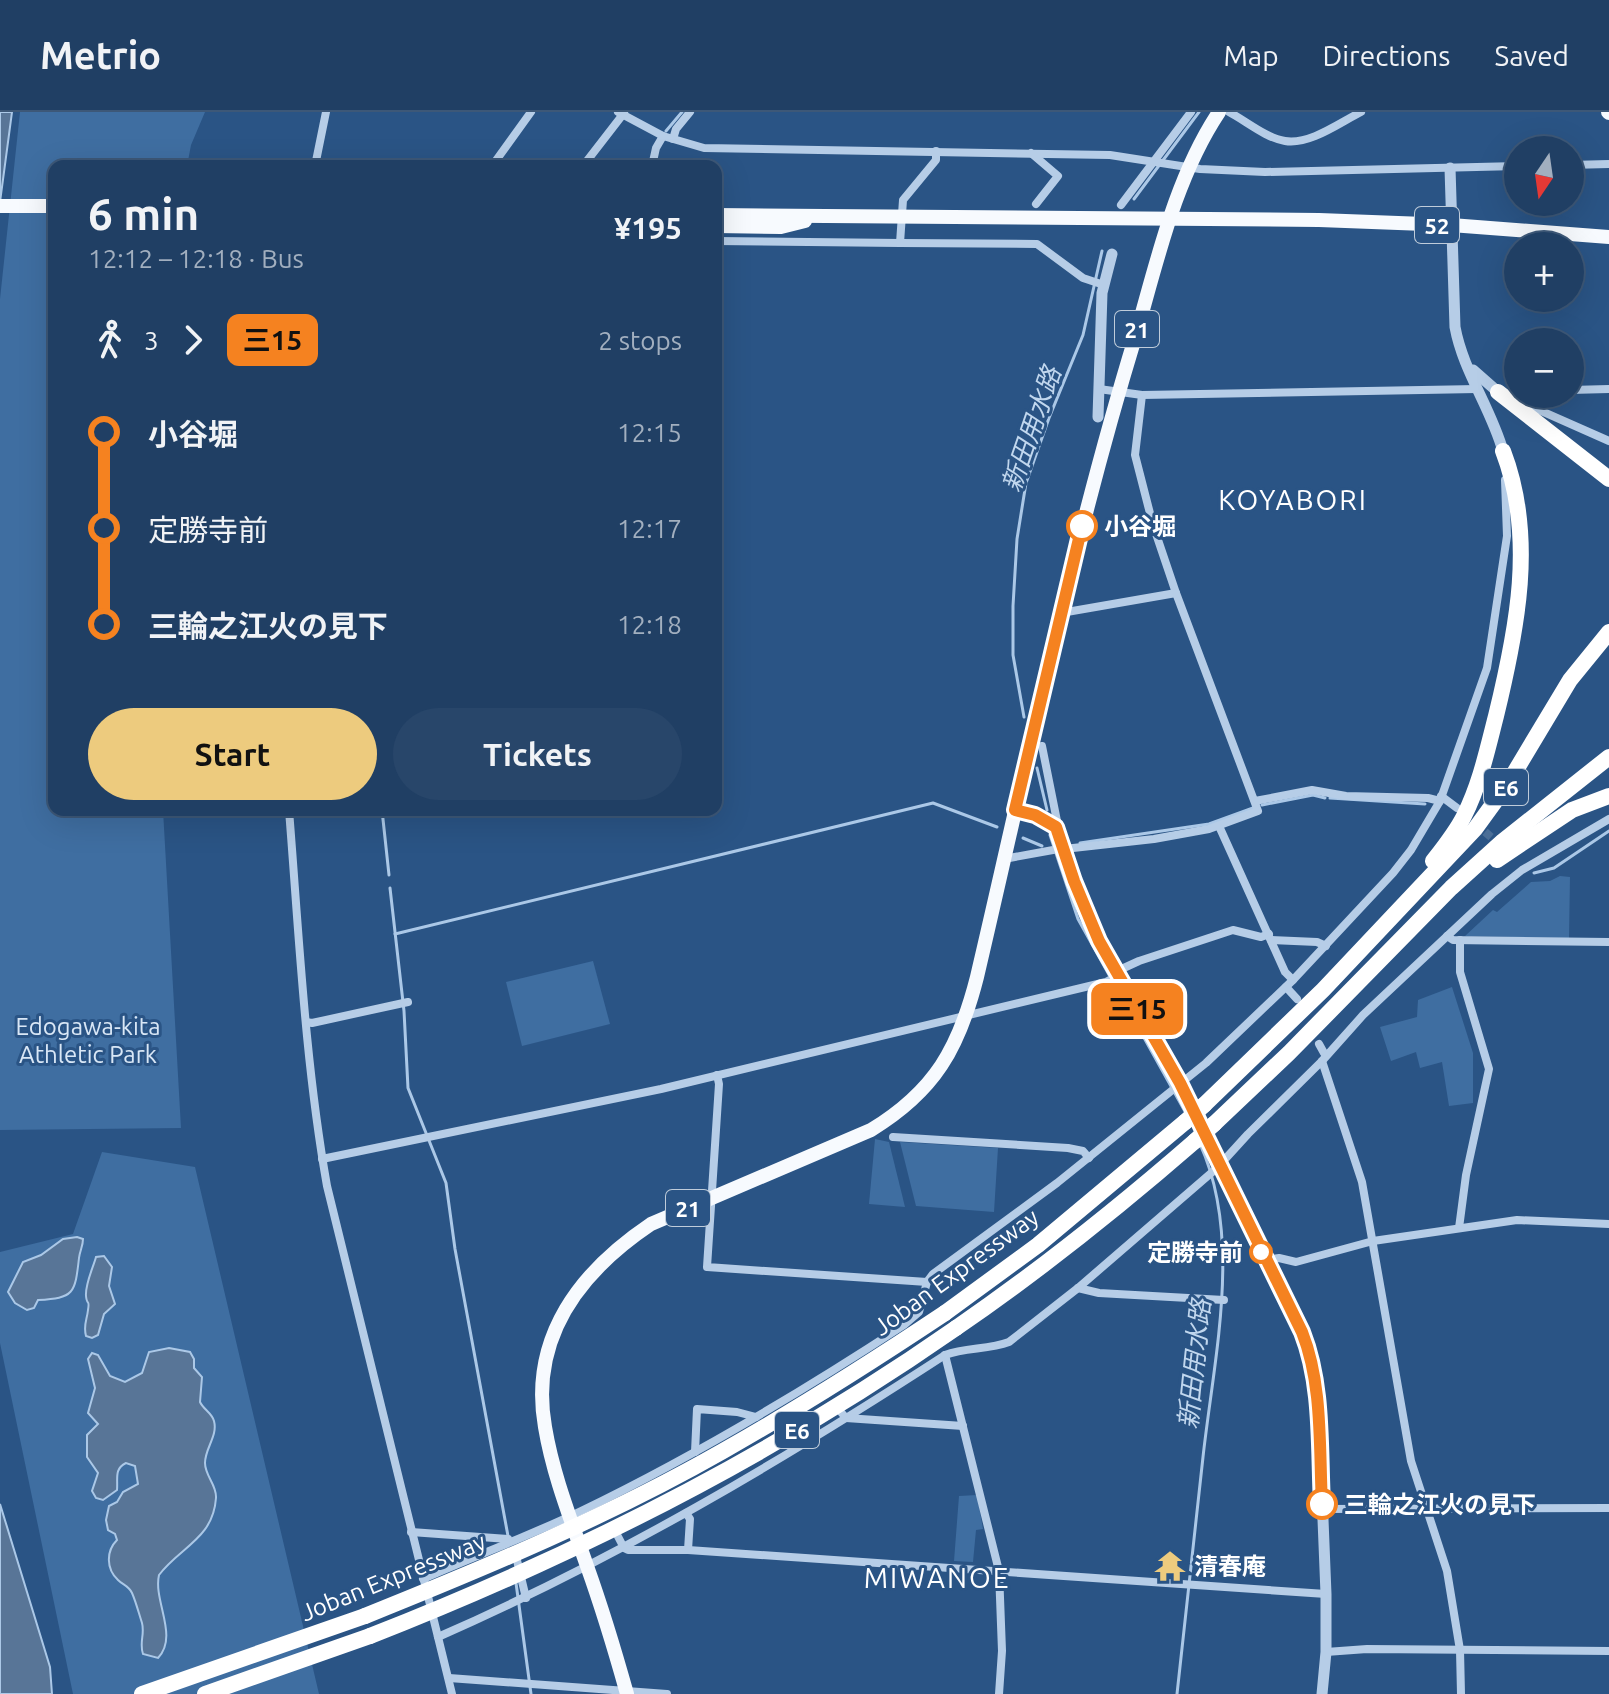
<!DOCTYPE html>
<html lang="en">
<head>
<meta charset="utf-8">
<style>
  :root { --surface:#203f64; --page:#28466a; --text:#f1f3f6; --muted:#a2afbf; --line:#3d5878; --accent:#edcb7e }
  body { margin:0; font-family:Ubuntu,"Noto Sans JP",sans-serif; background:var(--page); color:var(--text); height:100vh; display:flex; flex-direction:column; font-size:30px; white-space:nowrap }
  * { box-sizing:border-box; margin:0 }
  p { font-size:26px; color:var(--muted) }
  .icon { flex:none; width:44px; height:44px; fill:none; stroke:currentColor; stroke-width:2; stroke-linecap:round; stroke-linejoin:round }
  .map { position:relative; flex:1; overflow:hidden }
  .drawer { position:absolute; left:48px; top:48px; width:674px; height:656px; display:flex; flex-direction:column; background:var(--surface); border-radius:16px; box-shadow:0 8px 32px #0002,0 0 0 2px var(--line) }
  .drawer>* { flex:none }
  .badge { padding:0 16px; border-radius:12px; font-size:28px; line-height:52px }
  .needle { width:52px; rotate:193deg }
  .fabs { position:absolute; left:1504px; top:24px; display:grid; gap:16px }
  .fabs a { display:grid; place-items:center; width:80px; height:80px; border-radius:50%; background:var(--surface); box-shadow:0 8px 32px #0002,0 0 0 2px var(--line); font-size:40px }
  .map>.badge { position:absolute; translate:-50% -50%; box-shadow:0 0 0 4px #fff }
  .legs { display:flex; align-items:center; gap:12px; height:88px; padding:0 40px; font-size:26px }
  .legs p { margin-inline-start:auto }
  .summary { display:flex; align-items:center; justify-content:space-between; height:136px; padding:0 40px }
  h1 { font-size:44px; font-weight:700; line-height:60px }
  .button { display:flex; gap:16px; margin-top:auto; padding:16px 40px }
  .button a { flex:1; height:92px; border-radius:48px; background:var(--accent); color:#111; font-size:32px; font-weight:700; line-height:92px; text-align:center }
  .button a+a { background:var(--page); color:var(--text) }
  ul { padding:0 40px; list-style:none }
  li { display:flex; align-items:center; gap:28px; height:96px; font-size:30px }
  li i { display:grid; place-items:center; width:12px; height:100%; margin:0 10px; background:currentColor }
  li i::after { content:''; width:20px; height:20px; margin:-10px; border:6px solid; border-radius:50%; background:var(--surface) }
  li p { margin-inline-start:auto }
  li:first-child i { background:linear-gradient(#0000 50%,currentColor 0) }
  li:last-child i { background:linear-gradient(currentColor 50%,#0000 0) }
  header { display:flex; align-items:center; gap:48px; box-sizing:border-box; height:112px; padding:0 40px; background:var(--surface); border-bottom:2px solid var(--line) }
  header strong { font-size:38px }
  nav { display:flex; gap:44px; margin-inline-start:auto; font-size:28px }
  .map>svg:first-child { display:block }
  .green { fill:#3f6ea1 }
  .water { fill:#587597; stroke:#abc8e7; stroke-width:2 }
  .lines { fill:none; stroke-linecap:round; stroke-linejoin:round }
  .stream { stroke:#abc8e7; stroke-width:3 }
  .minor-tunnel { stroke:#4a6e97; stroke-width:8; stroke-dasharray:8 4; stroke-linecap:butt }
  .minor { stroke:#b6cde7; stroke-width:8 }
  .tertiary { stroke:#b6cde7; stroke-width:11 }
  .primary { stroke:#f7fafe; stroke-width:14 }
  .motorway { stroke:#fff; stroke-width:16 }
  .motorway-bridge { stroke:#fff; stroke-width:16 }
  .line-1-casing { stroke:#fff; stroke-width:18 }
  .line-1 { stroke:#f58220; stroke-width:12 }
  .stop-1-dot { fill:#fff; stroke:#f58220; stroke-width:4 }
  .labels { text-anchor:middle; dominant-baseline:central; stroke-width:6; stroke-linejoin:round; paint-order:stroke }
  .shield { fill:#2a5485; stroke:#bfccda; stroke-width:2 }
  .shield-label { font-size:22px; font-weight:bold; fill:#fff }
  .stop-label { font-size:24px; font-weight:bold; fill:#fff; stroke:#2a5485; text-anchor:start }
  .park-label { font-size:24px; fill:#d9e7f6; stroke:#2a5485 }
  .street-label { font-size:24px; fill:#fff; stroke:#2a5485 }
  .poi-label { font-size:24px; font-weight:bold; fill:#fff; stroke:#2a5485; text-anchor:start }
  .water-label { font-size:26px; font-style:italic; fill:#c1d7ee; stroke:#2a5485 }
  .quarter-label { font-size:28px; letter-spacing:2px; fill:#fff; stroke:#2a5485 }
</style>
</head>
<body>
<header>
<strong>Metrio</strong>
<nav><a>Map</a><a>Directions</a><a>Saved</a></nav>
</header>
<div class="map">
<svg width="1609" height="1582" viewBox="0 0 1609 1582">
  <rect width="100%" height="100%" fill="#2a5485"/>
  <!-- green -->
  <g class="green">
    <path d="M20 0H205L191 33 187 54H54V698H163L181 1016 0 1018V187Z"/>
    <path d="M1560 764 1570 765 1569 826 1465 824 1493 798 1497 800 1531 770 1550 769Z"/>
    <path d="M593 849 610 912 522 934 506 870Z"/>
    <path d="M1452 875 1473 941V991L1449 994 1442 950 1420 956 1416 940 1391 949 1380 915 1417 905 1418 888Z"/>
    <path d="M875 1027 889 1030 905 1095 869 1092Z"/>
    <path d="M900 1030 998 1036 994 1100 916 1094Z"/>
    <path d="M102 1040 195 1055 319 1582H73L0 1231V1140L73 1122Z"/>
    <path d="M977 1383 983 1417 976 1418 973 1450 954 1449 959 1384Z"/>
  </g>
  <!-- water -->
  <g class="water">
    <path d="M0 0H12L0 90Z"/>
    <path d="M77 1125 83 1127C83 1134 80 1138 79 1146 75 1182 74 1186 38 1188L34 1196 27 1198 15 1191 8 1180 23 1150 41 1143 63 1127Z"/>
    <path d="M104 1144 112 1155 109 1174 115 1192 104 1202 98 1223 92 1226 86 1224C83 1213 87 1208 88 1198 90 1186 87 1195 86 1184 85 1172 93 1156 96 1145Z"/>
    <path d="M169 1236 190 1240 194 1247V1256L202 1265 200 1290C203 1297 212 1301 214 1309 218 1324 205 1336 205 1351 205 1364 217 1373 216 1386 213 1427 180 1435 159 1463 153 1489 179 1524 158 1546L143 1542C139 1531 145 1522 142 1511 139 1502 136 1490 132 1481 129 1474 123 1473 118 1468 106 1457 106 1439 117 1428L115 1422 108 1418 106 1408 109 1394 117 1390 123 1380 138 1372 135 1354 126 1351C114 1357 118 1366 117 1378L103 1388 96 1386 92 1379 98 1361 87 1345V1323L98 1312 88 1301 95 1276 88 1247 92 1241 98 1243 110 1264 125 1270 142 1261 149 1240Z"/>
    <path d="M0 1392 50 1555 52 1582H0Z"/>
  </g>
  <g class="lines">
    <!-- stream -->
    <g class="stream">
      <path d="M666 19 682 0"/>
      <path d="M1134 87 1199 0"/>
      <path d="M1024 605 1013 543V494L1017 427 1026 371 1049 306 1083 223 1102 139"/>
      <path d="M1037 656 1047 698"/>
      <path d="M1330 686 1425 692"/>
      <path d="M1262 693 1313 683 1325 686"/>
      <path d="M382 698 389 763"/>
      <path d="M1050 723 1078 807 1187 1003"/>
      <path d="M1023 726 1042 734"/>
      <path d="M1080 731 1209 712 1253 696"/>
      <path d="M1534 761 1554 756 1609 719"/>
      <path d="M390 776 404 899 408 976 446 1071 455 1137 508 1424"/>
      <path d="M395 822 933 691 997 715"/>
      <path d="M516 1471 531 1582"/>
      <path d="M1177 1582C1185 1503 1194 1424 1203 1345 1214 1245 1243 1126 1200 1032"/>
    </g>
    <!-- minor-tunnel -->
    <path class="minor-tunnel" d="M1476 712 1499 732"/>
    <!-- minor -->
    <g class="minor">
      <path d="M618 0 663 24 704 36 1110 43 1200 57 1265 60 1518 54"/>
      <path d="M1229 0C1246 9 1266 26 1285 29 1310 33 1339 11 1361 0"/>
      <path d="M673 27 676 17 690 0"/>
      <path d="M1031 41 1058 64 1036 92"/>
      <path d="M1570 53 1609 52"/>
      <path d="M315 54 326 0"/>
      <path d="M492 54 531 0"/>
      <path d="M583 54 624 1"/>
      <path d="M652 54 656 36 663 24"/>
      <path d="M1121 93 1191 0"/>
      <path d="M716 129 900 131 903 88 936 48V39"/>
      <path d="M900 131 1037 132 1083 166 1104 173"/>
      <path d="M1099 277 1142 283 1477 277"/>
      <path d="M1570 278 1609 277"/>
      <path d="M1521 290 1609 329"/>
      <path d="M1061 501 1176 481"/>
      <path d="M1042 634 1059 719"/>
      <path d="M1441 684 1457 696"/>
      <path d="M1255 689 1312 678 1346 684 1428 686 1440 689"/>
      <path d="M289 698C299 823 305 950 327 1074L452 1582"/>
      <path d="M1219 714 1285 860 1293 868"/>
      <path d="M1064 737 1154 727 1209 717 1258 699 1176 481 1153 413 1135 343 1142 283"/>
      <path d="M1004 747 1064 736"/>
      <path d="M1447 824 1453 828 1609 830"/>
      <path d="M1271 828 1317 830 1326 834"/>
      <path d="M1115 860 1139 849 1233 818 1261 825 1269 822"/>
      <path d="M1286 875 1297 887"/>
      <path d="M306 910 312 911 408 890"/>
      <path d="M1319 932 1324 941"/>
      <path d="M1322 949 1362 1070 1411 1349 1447 1459 1460 1538 1461 1582"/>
      <path d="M717 963 719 972 707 1155 927 1170"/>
      <path d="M893 1025 1068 1036 1083 1039 1089 1046"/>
      <path d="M322 1047 661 977 1106 870 1117 864"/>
      <path d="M1459 1116 1466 1063 1489 957 1460 860V828"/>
      <path d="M1265 1148 1279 1146 1296 1150 1373 1129 1517 1108 1609 1112"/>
      <path d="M1078 1176 1099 1181 1224 1188"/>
      <path d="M945 1243 999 1459 1002 1539 999 1582"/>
      <path d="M834 1292 846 1306 963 1314"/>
      <path d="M695 1340 697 1297 737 1300 756 1305"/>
      <path d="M1322 1397 1609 1396"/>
      <path d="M686 1401 690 1407 688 1438"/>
      <path d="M613 1415 624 1436 628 1438H688L1326 1482"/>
      <path d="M411 1420 508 1427"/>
      <path d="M515 1440 526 1486"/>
      <path d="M423 1467C475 1444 529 1424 581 1399 693 1345 800 1281 904 1213L919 1200 927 1170 933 1162 1057 1071 1206 951 1293 868 1393 761 1411 738 1440 689 1487 556 1507 424 1505 368"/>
      <path d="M438 1525C616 1447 782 1349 945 1243 966 1235 988 1238 1009 1230L1078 1176 1217 1056 1248 1022 1322 949 1363 903 1492 782 1522 758 1609 707"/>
      <path d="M1326 1540 1367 1537 1609 1539"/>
      <path d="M449 1566 667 1582"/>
    </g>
    <!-- tertiary -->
    <g class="tertiary">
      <path d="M1450 56 1455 215C1463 259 1491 296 1503 339"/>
      <path d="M1473 258 1498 280"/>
      <path d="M1098 305 1102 181 1112 142"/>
      <path d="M1015 698 1035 703 1056 715 1074 769 1099 829 1180 971 1310 1240 1320 1333 1326 1482V1540L1322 1582"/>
    </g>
    <!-- primary -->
    <g class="primary">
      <path d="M1608 0 1609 1"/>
      <path d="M0 94H54"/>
      <path d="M716 103 1319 108 1451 113 1609 125"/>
      <path d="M716 114 781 115 805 109"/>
      <path d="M627 1582C615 1539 602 1496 587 1454 571 1408 553 1363 545 1315 529 1225 581 1159 651 1112L871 1018C935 979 959 936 977 865 1027 652 1071 436 1135 226 1157 150 1175 66 1219 0"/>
    </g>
    <!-- motorway -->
    <g class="motorway">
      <path d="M1498 280 1609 367"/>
      <path d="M1497 748 1572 698 1609 684"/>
      <path d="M1433 749C1444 735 1456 720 1464 704 1480 672 1487 639 1496 604 1517 518 1536 425 1503 339"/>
      <path d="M1204 993 1323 878 1475 717 1507 673 1570 568 1609 520"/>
      <path d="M1214 1012 1289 941 1451 776 1503 729 1609 645"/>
      <path d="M945 1201 1038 1133 1185 1010"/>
      <path d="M956 1216C1039 1159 1118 1096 1195 1029"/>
      <path d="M142 1582 365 1504"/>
      <path d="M205 1582 370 1524"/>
    </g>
    <!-- motorway-bridge -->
    <g class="motorway-bridge">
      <path d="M1185 1010 1204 993"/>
      <path d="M1195 1029 1214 1012"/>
      <path d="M365 1504C487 1455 609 1404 723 1339 799 1296 873 1249 945 1201"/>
      <path d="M370 1524C577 1443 774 1343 956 1216"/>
    </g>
  </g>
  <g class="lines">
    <defs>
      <path id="line-1" d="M1082 414 1015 698 1035 703 1056 715 1074 769 1099 829 1180 971 1302 1220C1323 1273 1319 1335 1322 1392"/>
    </defs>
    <!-- line-1 casing -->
    <use href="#line-1" class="line-1-casing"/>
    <!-- line-1 -->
    <use href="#line-1" class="line-1"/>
  </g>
  <!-- icons -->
  <defs>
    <symbol id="temple-bare" viewBox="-9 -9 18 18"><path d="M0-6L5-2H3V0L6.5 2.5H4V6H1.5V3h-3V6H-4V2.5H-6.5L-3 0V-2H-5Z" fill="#edcb7e" stroke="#2a5485" stroke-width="2.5" paint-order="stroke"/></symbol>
  </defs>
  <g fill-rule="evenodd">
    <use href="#temple-bare" x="1148" y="1432" width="44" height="44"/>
  </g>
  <!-- markers -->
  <g class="stop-1-dot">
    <circle cx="1082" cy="414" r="14"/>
    <circle cx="1261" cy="1140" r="10"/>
    <circle cx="1322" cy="1392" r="14"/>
  </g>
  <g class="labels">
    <!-- shield labels -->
    <g class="shield">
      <rect x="1415" y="95" width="44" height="36" rx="6"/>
      <rect x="1115" y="199" width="44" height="36" rx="6"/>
      <rect x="1484" y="657" width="44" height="36" rx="6"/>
      <rect x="666" y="1078" width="44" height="36" rx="6"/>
      <rect x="775" y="1300" width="44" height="36" rx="6"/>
    </g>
    <g class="shield-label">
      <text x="1437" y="113">52</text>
      <text x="1137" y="217">21</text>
      <text x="1506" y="675">E6</text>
      <text x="688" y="1096">21</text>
      <text x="797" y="1318">E6</text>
    </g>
    <!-- stop labels -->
    <g class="stop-label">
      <text x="1104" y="414">小谷堀</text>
      <text x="1243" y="1140" text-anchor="end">定勝寺前</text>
      <text x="1344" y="1392">三輪之江火の見下</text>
    </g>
    <!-- park labels -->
    <g class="park-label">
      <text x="88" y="914">Edogawa-kita<tspan x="88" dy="28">Athletic Park</tspan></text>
    </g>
    <!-- street labels -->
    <g class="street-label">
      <text transform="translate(956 1160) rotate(-36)">Joban Expressway</text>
      <text transform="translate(393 1465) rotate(-22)">Joban Expressway</text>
    </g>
    <!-- poi labels -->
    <g class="poi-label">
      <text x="1194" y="1454">清春庵</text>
    </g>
    <!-- water labels -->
    <g class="water-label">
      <text transform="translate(1031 317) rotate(-71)">新田用水路</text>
      <text transform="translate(1194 1252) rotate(-84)">新田用水路</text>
    </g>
    <!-- quarter labels -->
    <g class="quarter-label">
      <text x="1293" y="387">KOYABORI</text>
      <text x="937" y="1465">MIWANOE</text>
    </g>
  </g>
</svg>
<div class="fabs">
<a><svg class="needle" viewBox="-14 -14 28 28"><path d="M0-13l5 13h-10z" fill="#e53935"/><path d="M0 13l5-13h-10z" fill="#a2afbf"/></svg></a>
<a>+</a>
<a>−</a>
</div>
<b class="badge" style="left:1137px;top:897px;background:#f58220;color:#111">三15</b>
<section class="drawer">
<div class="summary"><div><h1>6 min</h1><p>12:12 – 12:18 · Bus</p></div><b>¥195</b></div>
<div class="legs"><svg class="icon" aria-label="walk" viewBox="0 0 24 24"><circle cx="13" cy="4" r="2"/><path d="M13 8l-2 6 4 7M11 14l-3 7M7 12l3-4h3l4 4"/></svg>3<svg class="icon" aria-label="forward" viewBox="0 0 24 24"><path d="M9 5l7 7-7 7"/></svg><b class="badge" style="background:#f58220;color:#111">三15</b><p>2 stops</p></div>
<ul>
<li><i style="color:#f58220"></i><b>小谷堀</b><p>12:15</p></li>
<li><i style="color:#f58220"></i><span>定勝寺前</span><p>12:17</p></li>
<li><i style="color:#f58220"></i><b>三輪之江火の見下</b><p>12:18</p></li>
</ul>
<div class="button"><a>Start</a><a>Tickets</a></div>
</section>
</div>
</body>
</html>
